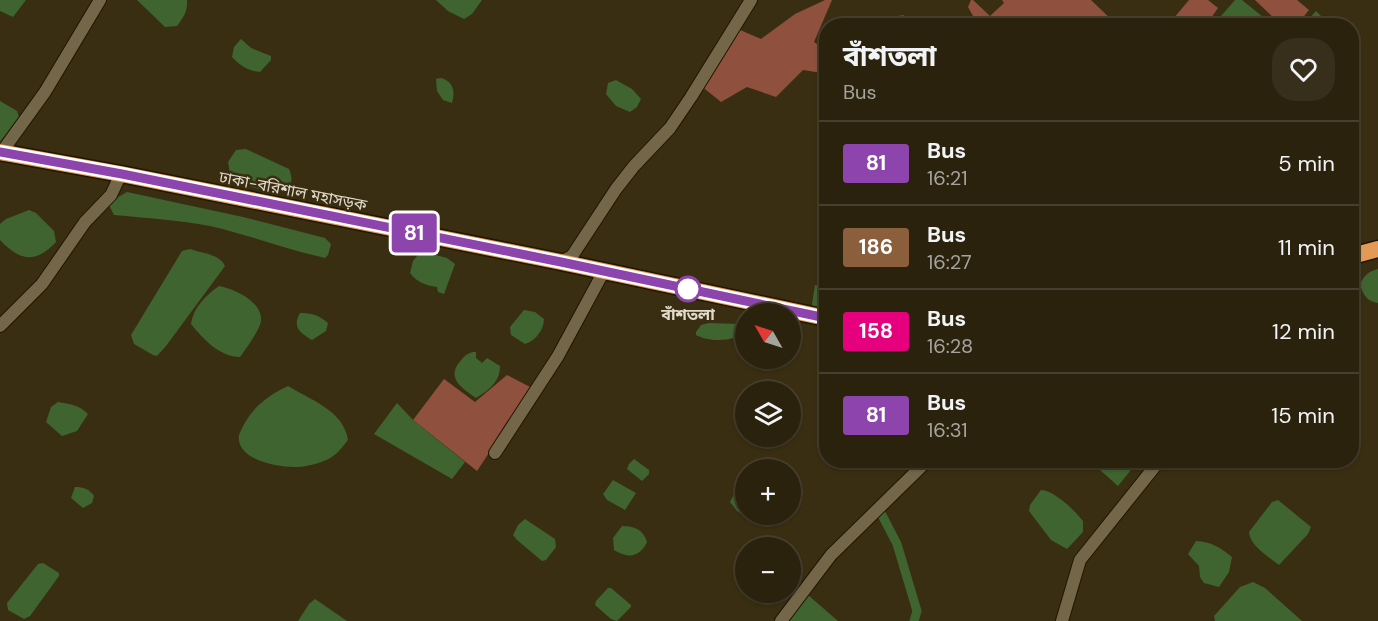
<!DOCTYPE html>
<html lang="en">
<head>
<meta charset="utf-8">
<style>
  :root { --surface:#2b220d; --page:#372f1b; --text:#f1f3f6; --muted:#a6a49d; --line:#473f2e }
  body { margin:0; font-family:"DM Sans","Noto Sans Bengali",sans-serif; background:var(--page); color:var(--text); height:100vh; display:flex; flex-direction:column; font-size:22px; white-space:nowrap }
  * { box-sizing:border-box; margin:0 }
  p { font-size:20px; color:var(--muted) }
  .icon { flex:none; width:33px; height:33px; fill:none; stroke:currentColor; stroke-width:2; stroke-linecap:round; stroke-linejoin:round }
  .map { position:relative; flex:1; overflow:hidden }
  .drawer { position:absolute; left:819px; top:18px; width:540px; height:450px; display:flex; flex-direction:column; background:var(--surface); border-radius:24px; box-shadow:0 2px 4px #0004,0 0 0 2px var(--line) }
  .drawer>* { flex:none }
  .badge { padding:0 12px; border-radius:4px; font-size:21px; line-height:39px }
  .needle { width:39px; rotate:309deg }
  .fabs { position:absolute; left:735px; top:303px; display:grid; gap:12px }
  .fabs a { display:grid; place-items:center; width:66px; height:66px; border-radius:50%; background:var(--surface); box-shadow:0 2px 4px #0004,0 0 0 2px var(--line); font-size:30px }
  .map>.badge { position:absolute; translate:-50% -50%; box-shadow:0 0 0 3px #fff }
  .round { display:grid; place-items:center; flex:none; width:63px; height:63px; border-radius:24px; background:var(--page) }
  .summary { display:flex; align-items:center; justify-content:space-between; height:102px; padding:0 24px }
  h1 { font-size:28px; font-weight:700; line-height:45px }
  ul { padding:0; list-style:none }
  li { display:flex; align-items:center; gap:18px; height:84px; padding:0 24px; border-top:2px solid var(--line) }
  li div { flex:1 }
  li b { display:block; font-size:22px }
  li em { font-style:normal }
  li .badge { min-width:66px; font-weight:700; text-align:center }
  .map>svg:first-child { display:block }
  .forest { fill:#8f503e }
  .water { fill:#3f6430 }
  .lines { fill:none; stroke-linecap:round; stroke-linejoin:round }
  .canal { stroke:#3f6430; stroke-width:9 }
  .minor-casing { stroke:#201500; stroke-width:14 }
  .highway-casing { stroke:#201500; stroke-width:19 }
  .minor { stroke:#736649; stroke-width:12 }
  .highway { stroke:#e39a56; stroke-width:16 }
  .line-casing { stroke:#fff; stroke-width:14 }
  .line { stroke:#8e44ad; stroke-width:9 }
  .stop-dot { fill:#fff; stroke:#8e44ad; stroke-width:3 }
  .labels { text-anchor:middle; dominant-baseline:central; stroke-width:5; stroke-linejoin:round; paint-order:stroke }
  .street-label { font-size:16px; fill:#e2dbcb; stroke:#392e11 }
  .stop-label { font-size:16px; font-weight:bold; fill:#e2dbcb; stroke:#392e11 }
</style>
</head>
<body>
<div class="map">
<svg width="1378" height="621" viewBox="0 0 1378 621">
  <rect width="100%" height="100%" fill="#392e11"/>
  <!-- forest -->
  <g class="forest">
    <path d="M825 0H832L814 42 826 50V68L822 73 803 70 776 97 747 87 721 102 700 85 738 29 761 39 795 14Z"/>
    <path d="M971 0H973L990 16 1004 3 1002 0H1091L1117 25H978L968 7Z"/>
    <path d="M1189 0H1208L1218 8 1206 25H1168Z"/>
    <path d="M1255 0H1297L1309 10 1297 25H1280V24Z"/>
    <path d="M507 375 532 388 477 471 413 420 444 379 475 402Z"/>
  </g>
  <!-- water -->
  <g class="water">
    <path d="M0 0H26L13 17 0 11Z"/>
    <path d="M137 0H187C188 11 183 18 177 26L165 27Z"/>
    <path d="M436 0H482L472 14 464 19 448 11Z"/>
    <path d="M1235 0H1242L1273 25 1214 24Z"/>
    <path d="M1316 11 1330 25H1304Z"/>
    <path d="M903 15 914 21 916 25H873L886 18Z"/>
    <path d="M241 39 251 48 271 56V60L260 72C249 71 240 66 232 57L234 47Z"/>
    <path d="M441 78C454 82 455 92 452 103L443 100 437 91 436 79Z"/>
    <path d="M616 80 632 89 641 99 637 107 630 112 616 106 606 94 608 83Z"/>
    <path d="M0 101 17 111 19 117 0 142Z"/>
    <path d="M246 149 289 169C304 204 245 191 232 175 229 172 229 167 228 162L236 150Z"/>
    <path d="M127 192 243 217 325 238 331 244 328 255 325 258C286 249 249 235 210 226 179 220 146 218 114 215L109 205 113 200Z"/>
    <path d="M29 210 36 213 54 231 56 242C35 264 20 261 0 240V224L6 219Z"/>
    <path d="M190 249C201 253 220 254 225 266L166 346 157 356 153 355 134 344 131 335 182 251Z"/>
    <path d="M421 251 447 258 455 264 444 294 438 292 437 287C425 285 418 283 410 273L413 261Z"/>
    <path d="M1378 269V303C1367 302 1363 294 1360 285 1363 276 1369 271 1378 269Z"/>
    <path d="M815 285 826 287V313L811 311Z"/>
    <path d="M219 286C234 289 262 301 261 320 261 328 246 349 240 357 220 357 203 339 191 324 193 308 206 295 219 286Z"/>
    <path d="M524 310 535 312 544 319C544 330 535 341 525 344L511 335 510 327Z"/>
    <path d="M300 313C312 313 318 315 328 323L326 331 312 340C300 333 292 327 300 313Z"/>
    <path d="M709 323 738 324 745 329C738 343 708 342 696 335V332L701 325Z"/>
    <path d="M473 352H476V358L482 363 487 358 500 366C500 382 489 390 476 398 465 390 447 380 458 364 463 358 465 354 473 352Z"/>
    <path d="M288 386C311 400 344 411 348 440 341 449 335 457 324 461 319 463 312 465 306 466 287 470 235 462 239 435 249 410 265 397 288 386Z"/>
    <path d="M58 402C70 404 79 405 88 414L77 431 62 436 46 422 51 407Z"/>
    <path d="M397 403 413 420 465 462 452 479 374 434Z"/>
    <path d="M634 459 649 470V474L642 481 627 469 629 464Z"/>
    <path d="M1090 461H1138L1118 486Z"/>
    <path d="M613 480 636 493 625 510 607 500 603 494Z"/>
    <path d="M745 481 746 514 762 515 756 519 751 521 737 511 730 502 737 488Z"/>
    <path d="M75 487C84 487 89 489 94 496L92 503 83 508 71 498Z"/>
    <path d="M1041 490C1054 490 1075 511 1083 521V532L1067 549 1051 540 1029 511 1030 505Z"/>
    <path d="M1278 500 1311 527 1308 534 1279 565C1268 556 1250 546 1249 532L1272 502Z"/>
    <path d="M525 519 555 539 556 547 546 560 542 561 517 540 513 535 518 525Z"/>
    <path d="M622 526C634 526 643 529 647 542 640 557 628 559 614 550L613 538Z"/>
    <path d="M1196 541C1211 542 1220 547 1232 557L1229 572 1219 587 1204 583 1200 577 1199 566 1188 554Z"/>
    <path d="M43 563 59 573V576L30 616 24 619 8 610 7 603 38 564Z"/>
    <path d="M1253 582 1265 588 1302 621H1215L1214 616 1240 587Z"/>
    <path d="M608 588H611L631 605V607L617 621 611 619 595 605 596 601Z"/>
    <path d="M808 595 838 621H783Z"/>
    <path d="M315 599 318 601 347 621H298L309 604Z"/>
  </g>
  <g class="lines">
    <!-- canal -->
    <path class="canal" d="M882 515 897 544 917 611 914 621"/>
    <defs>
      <g id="minor">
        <path d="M1 153 45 92 100 0"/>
        <path d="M561 262 572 256 616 189 634 166 670 128 691 97 751 0"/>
        <path d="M0 326 42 284 85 222 111 195 121 174"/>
        <path d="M495 453 558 356 604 271"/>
        <path d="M781 621 831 555 928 460"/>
        <path d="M1062 621 1080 560 1160 460"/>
      </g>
      <g id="highway">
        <path d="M0 152 121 174 561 262 826 318"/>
        <path d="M1352 256 1378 249"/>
      </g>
    </defs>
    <!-- minor casing -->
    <use href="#minor" class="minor-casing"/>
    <!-- highway casing -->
    <use href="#highway" class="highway-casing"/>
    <!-- minor -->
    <use href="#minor" class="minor"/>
    <!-- highway -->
    <use href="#highway" class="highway"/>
  </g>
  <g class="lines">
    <defs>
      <path id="line" d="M0 152 122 174 561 262 826 318"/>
    </defs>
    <!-- line casing -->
    <use href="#line" class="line-casing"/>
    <!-- line -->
    <use href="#line" class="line"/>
  </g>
  <!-- markers -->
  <circle class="stop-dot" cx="688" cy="289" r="12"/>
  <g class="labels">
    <!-- street labels -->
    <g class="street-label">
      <text transform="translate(293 191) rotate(11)">ঢাকা-বরিশাল মহাসড়ক</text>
    </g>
    <!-- stop labels -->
    <g class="stop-label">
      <text x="688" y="314">বাঁশতলা</text>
    </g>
  </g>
</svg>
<div class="fabs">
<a><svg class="needle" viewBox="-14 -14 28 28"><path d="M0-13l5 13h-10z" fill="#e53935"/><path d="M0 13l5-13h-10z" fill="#a6a49d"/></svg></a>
<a><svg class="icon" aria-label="layers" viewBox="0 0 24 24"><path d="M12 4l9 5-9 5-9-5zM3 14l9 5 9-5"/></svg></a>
<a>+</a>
<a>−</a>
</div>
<b class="badge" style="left:414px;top:233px;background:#8e44ad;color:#fff">81</b>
<section class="drawer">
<div class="summary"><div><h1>বাঁশতলা</h1><p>Bus</p></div><a class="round"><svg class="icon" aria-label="heart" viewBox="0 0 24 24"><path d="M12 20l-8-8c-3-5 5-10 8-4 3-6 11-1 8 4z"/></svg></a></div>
<ul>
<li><span class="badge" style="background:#8e44ad;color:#fff">81</span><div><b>Bus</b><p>16:21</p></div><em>5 min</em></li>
<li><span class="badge" style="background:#8b5e3c;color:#fff">186</span><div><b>Bus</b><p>16:27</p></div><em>11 min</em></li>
<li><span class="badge" style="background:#e6007e;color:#fff">158</span><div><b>Bus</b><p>16:28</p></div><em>12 min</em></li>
<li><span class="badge" style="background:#8e44ad;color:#fff">81</span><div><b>Bus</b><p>16:31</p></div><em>15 min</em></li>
</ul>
</section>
</div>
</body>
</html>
